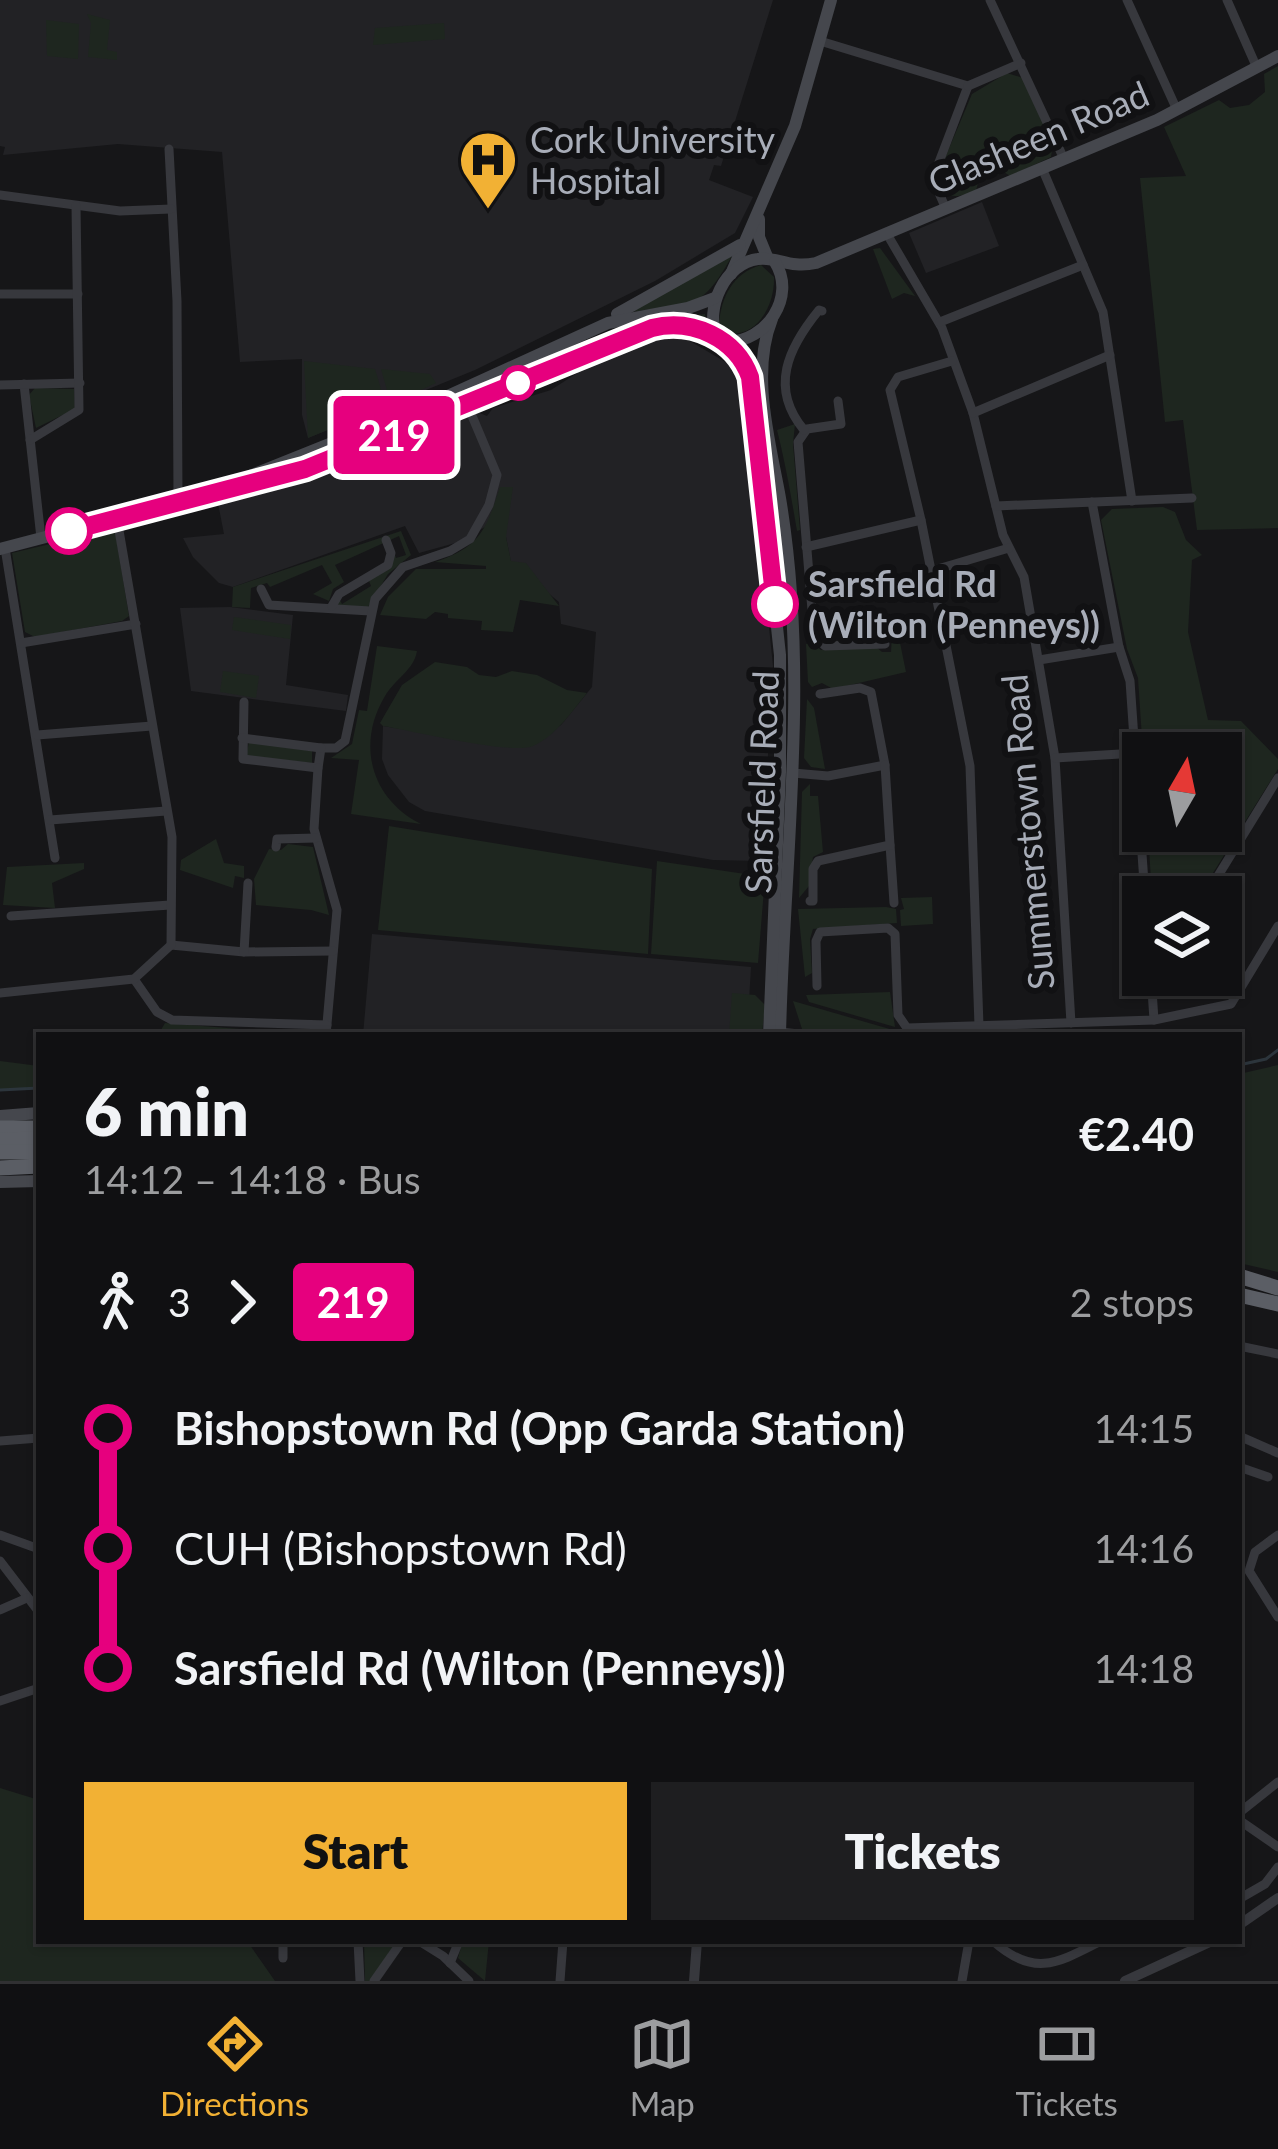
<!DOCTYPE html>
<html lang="en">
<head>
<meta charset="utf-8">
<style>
  :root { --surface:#101012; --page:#1e1e20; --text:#f1f3f6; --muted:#9c9d9f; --line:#303032; --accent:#f2b134 }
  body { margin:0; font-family:Lato,sans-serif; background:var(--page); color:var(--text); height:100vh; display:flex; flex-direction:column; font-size:45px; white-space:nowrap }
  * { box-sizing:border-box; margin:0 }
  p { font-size:39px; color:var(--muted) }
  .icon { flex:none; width:66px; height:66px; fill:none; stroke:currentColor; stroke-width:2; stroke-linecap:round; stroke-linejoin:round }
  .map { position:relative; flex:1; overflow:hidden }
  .sheet { position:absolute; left:36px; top:1032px; width:1206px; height:912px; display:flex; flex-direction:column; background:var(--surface); border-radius:0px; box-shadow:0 3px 9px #0004,0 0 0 3px var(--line) }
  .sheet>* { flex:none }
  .badge { padding:0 24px; border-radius:9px; font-size:42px; line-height:78px }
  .needle { width:78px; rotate:9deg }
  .controls { position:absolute; left:1122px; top:732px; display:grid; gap:24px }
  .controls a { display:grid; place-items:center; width:120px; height:120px; border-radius:0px; background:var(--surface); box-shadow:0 3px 9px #0004,0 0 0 3px var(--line); font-size:60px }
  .map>.badge { position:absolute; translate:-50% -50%; box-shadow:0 0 0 6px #fff }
  .legs { display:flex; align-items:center; gap:18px; height:132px; padding:0 48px; font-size:39px }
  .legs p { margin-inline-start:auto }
  .headline { display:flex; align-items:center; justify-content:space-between; height:204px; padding:0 48px }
  h1 { font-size:66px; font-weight:800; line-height:90px }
  .button { display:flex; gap:24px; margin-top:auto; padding:24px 48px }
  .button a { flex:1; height:138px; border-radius:0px; background:var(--accent); color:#111; font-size:48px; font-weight:800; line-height:138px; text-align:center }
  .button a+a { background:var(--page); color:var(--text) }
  ul { padding:0 48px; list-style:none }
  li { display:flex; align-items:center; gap:42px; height:120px; font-size:45px }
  li i { display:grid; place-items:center; width:18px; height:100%; margin:0 15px; background:currentColor }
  li i::after { content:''; width:30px; height:30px; margin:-15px; border:9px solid; border-radius:50%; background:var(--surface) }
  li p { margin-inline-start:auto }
  li:first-child i { background:linear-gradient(#0000 50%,currentColor 0) }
  li:last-child i { background:linear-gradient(currentColor 50%,#0000 0) }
  .tab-bar { display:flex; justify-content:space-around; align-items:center; height:168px; border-top:3px solid var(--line); background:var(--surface); font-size:33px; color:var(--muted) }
  .tab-bar a { display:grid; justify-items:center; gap:6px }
  .tab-bar .on { color:var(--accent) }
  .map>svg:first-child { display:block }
  .built { fill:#222225 }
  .green { fill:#1e261f }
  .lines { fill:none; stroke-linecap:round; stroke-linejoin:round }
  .stream { stroke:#2c353c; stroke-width:3 }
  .minor { stroke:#37383d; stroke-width:9 }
  .tertiary { stroke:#37383d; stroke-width:10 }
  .secondary { stroke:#45474d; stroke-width:12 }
  .trunk { stroke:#5b5e65; stroke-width:15 }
  .line-1-casing { stroke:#fff; stroke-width:27 }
  .line-1 { stroke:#e6007e; stroke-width:18 }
  .stop-1-dot { fill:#fff; stroke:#e6007e; stroke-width:6 }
  .labels { text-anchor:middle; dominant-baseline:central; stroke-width:12; stroke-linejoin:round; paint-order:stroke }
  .street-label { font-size:36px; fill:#a8adb8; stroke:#111113 }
  .poi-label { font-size:36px; fill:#a8adb8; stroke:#111113; text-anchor:start }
  .stop-label { font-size:36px; font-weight:bold; fill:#a8adb8; stroke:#111113; text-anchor:start }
</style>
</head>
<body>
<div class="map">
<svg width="1278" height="1981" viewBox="0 0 1278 1981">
  <rect width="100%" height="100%" fill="#161618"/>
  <!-- built -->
  <g class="built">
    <path d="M0 0H773L721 166 714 165 709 180 753 197 735 233 655 281 475 370 308 438 302 415V359L240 362 222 152 118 144 3 155 5 147 0 146Z"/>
    <path d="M982 202 999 246 926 273 909 233Z"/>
    <path d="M678 334 727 363 736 372 745 394 773 666 762 861 713 860 425 811 409 802 388 775 382 759 383 726 521 748 561 725 592 687 596 632 561 624 559 602 511 562 506 537 497 520 459 542 419 553 405 526 233 587 219 583 193 557 183 538 224 534 217 498 374 452 477 412 487 416 493 408 551 390 608 353 658 335Z"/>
    <path d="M230 607 293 615 286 685 348 695 346 711 191 691 180 608Z"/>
    <path d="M372 934 751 967 747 1035H363Z"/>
  </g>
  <!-- green -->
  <g class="green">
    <path d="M87 14 110 20 107 50 117 52V60L88 57 91 23Z"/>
    <path d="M46 20 79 24 78 59 47 56Z"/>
    <path d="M444 23 445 39 373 45 375 28Z"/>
    <path d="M1278 66V528L1197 530 1183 420 1165 422 1140 178 1186 176 1164 127 1219 100 1230 108 1249 105 1265 92 1264 74Z"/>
    <path d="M1007 73 1023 78 1053 144 1051 157 1010 176 1004 172 978 183 976 191C963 195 954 200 942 191V165L972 94Z"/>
    <path d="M880 248 915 296 904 293 892 299 873 249Z"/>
    <path d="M732 256C697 318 690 300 628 313Z"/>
    <path d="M761 265 774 277C775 305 757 339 725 333L719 324C721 297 733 273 761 265Z"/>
    <path d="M705 314 707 330 643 326 485 386 628 323Z"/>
    <path d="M304 361 375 369 386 406 308 438Z"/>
    <path d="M381 369 430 374 436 383 391 404Z"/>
    <path d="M35 388 74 389 75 409 36 428 29 395Z"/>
    <path d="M795 424 793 444 800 530 797 531C791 496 786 466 777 430Z"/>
    <path d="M500 487H513L506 537 511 561 526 563 559 606 520 600 513 632 481 630 482 621 448 618V614L435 612 426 619 380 615 388 597 416 569H486V566L435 562C481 547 486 529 500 487Z"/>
    <path d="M1163 507 1175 512 1186 540 1202 555 1192 560 1188 632 1208 720 1241 721 1278 759V769L1198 897H1152L1148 831H1221V753H1143L1138 678 1127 649 1101 520 1112 509Z"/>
    <path d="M105 531H115L129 616 122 621 35 637 25 632 12 553Z"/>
    <path d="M401 531 411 555 388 574 368 607 337 608 339 598 342 604 371 586 369 581 395 555 396 558 406 555 399 536 335 565 344 582 333 589 329 601 313 594 332 583 322 565 270 587 267 583 251 588 250 608 232 607 233 587Z"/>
    <path d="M234 617 291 625 290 639 232 630Z"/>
    <path d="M898 633 906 672 833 689 822 683 812 687 808 682 806 644 811 643 821 650 875 646 882 652H891L892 634Z"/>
    <path d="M377 646 417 651C414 670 395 679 385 696 356 744 371 799 421 824L351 814 359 760 331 758 352 744 359 710 367 711Z"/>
    <path d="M435 662 467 667 479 675 496 677 512 671 537 675 567 690 587 693C572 711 556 736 533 746 510 755 413 731 383 726L380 723 402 685Z"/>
    <path d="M223 671 259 676 256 698 220 692Z"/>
    <path d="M807 699 814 708 825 769 811 767 804 758Z"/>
    <path d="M249 742 312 751V763L246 756Z"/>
    <path d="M810 784V796H818L823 852 813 857 809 886 799 898 802 792Z"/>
    <path d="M389 826 652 869 648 954 378 930Z"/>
    <path d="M216 839 224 863 244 866V878L235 876 233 888 180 870 181 860Z"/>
    <path d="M288 844 313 847 329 915 311 910 256 905 254 879 269 849 281 850Z"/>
    <path d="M657 861 765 877 758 963 651 954Z"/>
    <path d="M84 863V869L52 883 55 908 3 905 7 867Z"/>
    <path d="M932 897 933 924 901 926 900 910 904 909 901 898Z"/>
    <path d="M886 907 896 909 897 923 813 929 810 939 812 973 805 977 798 909Z"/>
    <path d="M890 992 895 1027 809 1002 806 995Z"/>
    <path d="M732 993 755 995 765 1005 762 1035H729Z"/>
    <path d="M793 1001 900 1032 909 1035H817L802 1029Z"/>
    <path d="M165 1023 252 1030 322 1029V1035H158Z"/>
    <path d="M0 1061 39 1066V1087L0 1090Z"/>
    <path d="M1278 1065V1272L1239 1263V1074Z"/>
    <path d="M0 1788 39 1800V1941H247L275 1981H0Z"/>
    <path d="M397 1941 370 1981H365L364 1941Z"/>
    <path d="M469 1941H489L485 1981 458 1958 462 1944 468 1945Z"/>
  </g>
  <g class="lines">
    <!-- stream -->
    <g class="stream">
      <path d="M1239 1065 1266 1059 1278 1050"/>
      <path d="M0 1090 39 1088"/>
    </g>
    <!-- minor -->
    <g class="minor">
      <path d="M990 0 1064 159"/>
      <path d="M1127 0 1177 110"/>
      <path d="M1227 0 1257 68"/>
      <path d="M820 41 968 86 936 170V186L946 209"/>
      <path d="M968 86 1021 63"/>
      <path d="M169 149 177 301 178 500"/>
      <path d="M1042 168 1103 312 1132 501"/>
      <path d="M0 195 120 211 171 209"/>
      <path d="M887 234 942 328 973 413 1003 535 1024 577 1055 758 1071 1023"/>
      <path d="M0 294H78"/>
      <path d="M940 322 1083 265"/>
      <path d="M952 361 898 377 890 390 921 520 970 766 979 1026"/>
      <path d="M24 384 41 538"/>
      <path d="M0 385 80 383"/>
      <path d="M838 401 841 424 807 429 798 442 814 634 825 646 885 644"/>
      <path d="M973 413 1110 355"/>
      <path d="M804 430C769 388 788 348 819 310L822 311"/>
      <path d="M30 440 79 410 76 206"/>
      <path d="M1092 502 1119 647 1130 681 1145 897"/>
      <path d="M996 506 1192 498"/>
      <path d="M806 547 921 520"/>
      <path d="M5 548 55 858"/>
      <path d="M931 571 1009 548"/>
      <path d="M261 589 269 605 370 611"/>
      <path d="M332 606 339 594 388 565 391 553 386 540"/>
      <path d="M21 643 136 624"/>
      <path d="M1039 660 1119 647"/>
      <path d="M244 702 243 759 318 768 321 748H336L345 741 375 599 403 567 450 551 470 539 489 505 497 475 467 404"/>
      <path d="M37 735 152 726"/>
      <path d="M242 738 321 748"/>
      <path d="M1055 758 1136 753"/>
      <path d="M318 768 314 829 337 910 326 1035"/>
      <path d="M793 773 828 776 885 765 871 692 860 688 820 694"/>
      <path d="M50 820 166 811"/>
      <path d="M890 845 894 903"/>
      <path d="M276 847 277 839 316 838"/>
      <path d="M1205 897 1278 778"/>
      <path d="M810 901H813V869L818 861 890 845 885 765"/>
      <path d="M11 916 170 905"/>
      <path d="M171 945 244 952 333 951"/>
      <path d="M244 952 248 883"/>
      <path d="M1151 975 1154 1020"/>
      <path d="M134 979 157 1012 172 1020 327 1025"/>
      <path d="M817 986 816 941 820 932 888 928 895 934 898 1015 907 1028 1154 1020 1231 1004 1278 926"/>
      <path d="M0 993 134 979 171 945 172 837 117 519"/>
      <path d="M780 1032 808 1035"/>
      <path d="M1239 1346 1278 1354"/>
      <path d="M1239 1436 1278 1453"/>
      <path d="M0 1441 39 1438"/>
      <path d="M1239 1467 1268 1477"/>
      <path d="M0 1535 39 1549"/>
      <path d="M1278 1535 1255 1552 1249 1571 1278 1617"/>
      <path d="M0 1561 39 1612"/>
      <path d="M0 1610 27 1598"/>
      <path d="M0 1701 39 1688"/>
      <path d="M1239 1813 1278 1782"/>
      <path d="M1239 1820 1278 1847"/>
      <path d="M1239 1899 1265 1884 1278 1867"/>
      <path d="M283 1941V1958"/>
      <path d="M358 1941 360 1981"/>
      <path d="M419 1941 443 1956 469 1981"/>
      <path d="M993 1941C1034 1978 1058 1963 1101 1941"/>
      <path d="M450 1963 459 1941"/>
      <path d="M374 1981 402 1941"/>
      <path d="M560 1981 563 1941"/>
      <path d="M962 1981 969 1941"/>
    </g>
    <!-- tertiary -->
    <g class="tertiary">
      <path d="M1239 1925 1278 1898"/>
      <path d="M694 1981 697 1941"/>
      <path d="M1125 1981 1212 1941"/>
    </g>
    <!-- secondary -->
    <g class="secondary">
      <path d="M759 219V237L768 259"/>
      <path d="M731 274 795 126 831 0"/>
      <path d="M617 314 740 245"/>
      <path d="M772 319C750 374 770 442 780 498 810 677 784 856 780 1035"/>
      <path d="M717 337C704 309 725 263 758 259 777 256 789 269 816 263L1157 120 1278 56"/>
      <path d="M727 342C766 342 797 297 775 262"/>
      <path d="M232 483 439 400 608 323 688 308 715 298"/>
      <path d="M0 549 305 469 652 328C692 318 737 337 750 377L780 655V772L769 1035"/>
      <path d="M0 1116 39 1113"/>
      <path d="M0 1182 39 1181"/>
    </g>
    <!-- trunk -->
    <g class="trunk">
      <path d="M0 1128H39"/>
      <path d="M0 1140 39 1139"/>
      <path d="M0 1152H39"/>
      <path d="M0 1168 39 1166"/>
      <path d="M1239 1276 1278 1288"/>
      <path d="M1239 1295 1278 1304"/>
    </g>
  </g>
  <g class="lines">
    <defs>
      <path id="line-1" d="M69 531 305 469 652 328C692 318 736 338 750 377L775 604"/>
    </defs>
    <!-- line-1 casing -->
    <use href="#line-1" class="line-1-casing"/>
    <!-- line-1 -->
    <use href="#line-1" class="line-1"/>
  </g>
  <!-- icons -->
  <defs>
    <symbol id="hospital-pin" viewBox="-11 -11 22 30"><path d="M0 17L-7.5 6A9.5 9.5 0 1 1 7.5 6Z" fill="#f2b134" stroke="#111113"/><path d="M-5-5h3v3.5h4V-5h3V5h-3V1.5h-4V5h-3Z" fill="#111"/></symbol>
  </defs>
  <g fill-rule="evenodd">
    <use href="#hospital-pin" x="455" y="127" width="66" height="90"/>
  </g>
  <!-- markers -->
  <g class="stop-1-dot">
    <circle cx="518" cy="383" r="15"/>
    <circle cx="69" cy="531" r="21"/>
    <circle cx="775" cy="604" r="21"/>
  </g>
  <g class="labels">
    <!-- street labels -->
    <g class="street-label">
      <text transform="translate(1038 137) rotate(-23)">Glasheen Road</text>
      <text transform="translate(761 782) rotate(-88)">Sarsfield Road</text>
      <text transform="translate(1027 832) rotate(-95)">Summerstown Road</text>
    </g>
    <!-- poi labels -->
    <g class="poi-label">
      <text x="530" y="139">Cork University<tspan x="530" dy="41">Hospital</tspan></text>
    </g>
    <!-- stop labels -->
    <g class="stop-label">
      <text x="808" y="583">Sarsfield Rd<tspan x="808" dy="41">(Wilton (Penneys))</tspan></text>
    </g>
  </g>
</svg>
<div class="controls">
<a><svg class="needle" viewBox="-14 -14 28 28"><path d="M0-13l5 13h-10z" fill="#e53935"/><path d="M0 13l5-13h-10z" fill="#9c9d9f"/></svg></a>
<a><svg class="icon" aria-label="layers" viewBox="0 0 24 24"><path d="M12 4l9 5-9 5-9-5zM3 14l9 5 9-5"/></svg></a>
</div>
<b class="badge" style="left:394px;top:435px;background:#e6007e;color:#fff">219</b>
<section class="sheet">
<div class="headline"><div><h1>6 min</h1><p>14:12 – 14:18 · Bus</p></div><b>€2.40</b></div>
<div class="legs"><svg class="icon" aria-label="walk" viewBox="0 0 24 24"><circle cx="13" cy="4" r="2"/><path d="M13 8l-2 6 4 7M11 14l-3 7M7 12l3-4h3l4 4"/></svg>3<svg class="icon" aria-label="forward" viewBox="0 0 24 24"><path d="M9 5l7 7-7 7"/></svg><b class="badge" style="background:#e6007e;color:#fff">219</b><p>2 stops</p></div>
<ul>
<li><i style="color:#e6007e"></i><b>Bishopstown Rd (Opp Garda Station)</b><p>14:15</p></li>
<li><i style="color:#e6007e"></i><span>CUH (Bishopstown Rd)</span><p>14:16</p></li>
<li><i style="color:#e6007e"></i><b>Sarsfield Rd (Wilton (Penneys))</b><p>14:18</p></li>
</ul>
<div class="button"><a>Start</a><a>Tickets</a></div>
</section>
</div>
<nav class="tab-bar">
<a class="on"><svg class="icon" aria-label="directions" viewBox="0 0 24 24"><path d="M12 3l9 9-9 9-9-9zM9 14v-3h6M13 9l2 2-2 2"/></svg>Directions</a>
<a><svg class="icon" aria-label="map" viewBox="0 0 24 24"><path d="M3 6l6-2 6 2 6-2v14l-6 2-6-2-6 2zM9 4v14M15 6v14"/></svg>Map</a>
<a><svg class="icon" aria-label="tickets" viewBox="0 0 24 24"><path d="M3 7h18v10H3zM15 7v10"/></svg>Tickets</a>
</nav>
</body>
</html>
